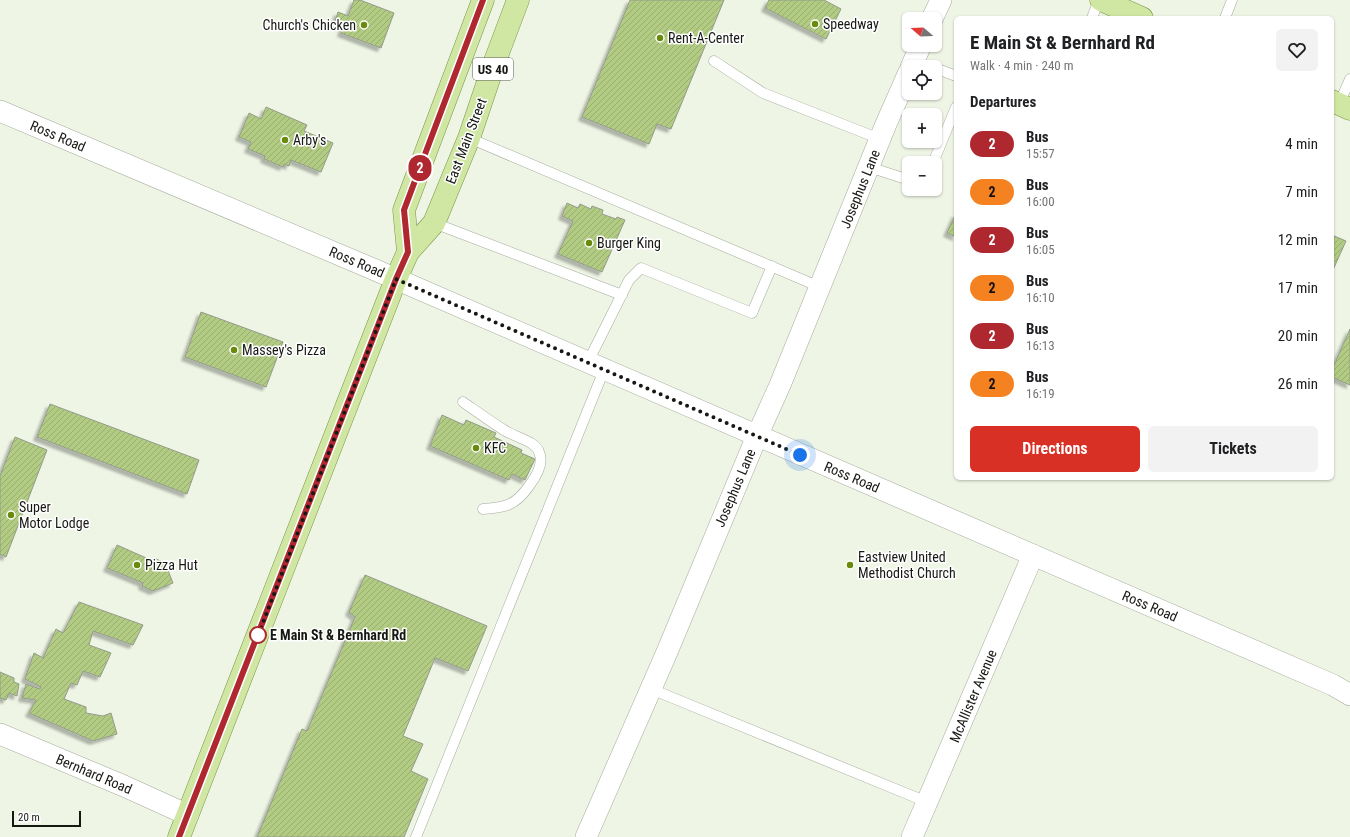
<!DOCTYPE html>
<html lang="en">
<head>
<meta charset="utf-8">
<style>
  :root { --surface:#fff; --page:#f2f2f2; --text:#202124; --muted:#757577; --accent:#d93025 }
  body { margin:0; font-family:"Roboto Condensed",sans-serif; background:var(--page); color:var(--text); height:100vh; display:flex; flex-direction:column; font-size:15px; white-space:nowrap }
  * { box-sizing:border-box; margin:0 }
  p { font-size:13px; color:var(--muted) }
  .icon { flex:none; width:22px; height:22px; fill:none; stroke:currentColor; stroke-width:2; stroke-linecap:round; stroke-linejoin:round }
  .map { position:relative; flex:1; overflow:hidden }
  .details { position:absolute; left:954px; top:16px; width:380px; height:464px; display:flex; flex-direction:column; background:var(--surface); border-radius:6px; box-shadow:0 1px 3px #0004 }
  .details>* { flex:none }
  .badge { padding:0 8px; border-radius:13px; font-size:14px; line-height:26px }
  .needle { width:26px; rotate:289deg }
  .buttons { position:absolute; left:902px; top:12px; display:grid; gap:8px }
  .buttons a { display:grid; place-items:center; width:40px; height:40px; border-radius:6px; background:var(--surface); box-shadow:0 1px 3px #0004; font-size:20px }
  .scale { position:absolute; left:12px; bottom:10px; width:69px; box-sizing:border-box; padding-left:4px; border:2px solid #161813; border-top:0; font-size:11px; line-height:14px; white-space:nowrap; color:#161813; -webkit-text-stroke:3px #fff; paint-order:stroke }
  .you { position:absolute; width:20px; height:20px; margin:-10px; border:3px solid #fff; border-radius:50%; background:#1a73e8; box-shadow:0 0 0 6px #1a73e833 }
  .map>.badge { position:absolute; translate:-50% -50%; box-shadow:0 0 0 2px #fff }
  h2 { padding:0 16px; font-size:15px; line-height:36px }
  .round { display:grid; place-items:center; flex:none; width:42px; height:42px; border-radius:6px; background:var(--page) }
  .summary { display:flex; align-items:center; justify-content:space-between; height:68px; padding:0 16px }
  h1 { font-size:19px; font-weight:700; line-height:30px }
  .button { display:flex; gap:8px; margin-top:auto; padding:8px 16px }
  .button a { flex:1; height:46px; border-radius:6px; background:var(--accent); color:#fff; font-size:16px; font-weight:700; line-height:46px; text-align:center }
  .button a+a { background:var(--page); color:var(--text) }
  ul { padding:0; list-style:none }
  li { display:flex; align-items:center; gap:12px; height:48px; padding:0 16px }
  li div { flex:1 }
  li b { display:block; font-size:15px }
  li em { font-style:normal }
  li .badge { min-width:44px; font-weight:700; text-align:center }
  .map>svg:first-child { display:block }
  .building { fill:url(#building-hatch); stroke:#949a8c; filter:url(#shadow) }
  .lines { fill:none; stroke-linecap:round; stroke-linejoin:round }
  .service-casing { stroke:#a5ab9d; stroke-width:11 }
  .minor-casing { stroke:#a5ab9d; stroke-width:22 }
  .primary-casing { stroke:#7b9448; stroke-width:23 }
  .service { stroke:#fff; stroke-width:10 }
  .minor { stroke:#fff; stroke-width:21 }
  .primary { stroke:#d0e7a3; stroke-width:22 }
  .line-casing { stroke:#fff; stroke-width:9 }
  .line { stroke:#af272f; stroke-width:6 }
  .walk { stroke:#161813; stroke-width:4; stroke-dasharray:0 7.2 }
  .poi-dot { fill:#698a0c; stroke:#fff; stroke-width:1.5 }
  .stop-dot { fill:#fff; stroke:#af272f; stroke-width:2 }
  .labels { text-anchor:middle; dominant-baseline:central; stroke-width:3; stroke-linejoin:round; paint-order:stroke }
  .shield { fill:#fff; stroke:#5c5d5a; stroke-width:1 }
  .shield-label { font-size:13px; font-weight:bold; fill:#161813 }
  .poi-label { font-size:14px; fill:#161813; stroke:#fff; text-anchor:start }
  .street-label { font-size:14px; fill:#161813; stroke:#fff }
  .stop-label { font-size:14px; font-weight:bold; fill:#161813; stroke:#fff; text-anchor:start }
</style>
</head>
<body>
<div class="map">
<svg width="1350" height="837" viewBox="0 0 1350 837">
  <defs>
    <pattern id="building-hatch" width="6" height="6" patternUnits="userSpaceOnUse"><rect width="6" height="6" fill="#b1cc82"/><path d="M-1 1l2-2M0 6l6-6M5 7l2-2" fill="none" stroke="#98ae6f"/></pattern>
    <filter id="shadow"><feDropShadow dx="-3.5" dy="3.5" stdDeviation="1" flood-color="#0004"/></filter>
  </defs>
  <rect width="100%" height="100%" fill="#eef5e5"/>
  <!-- building -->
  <g class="building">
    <path d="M354 0H360L394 13 381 48 341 33 343 27 334 24 338 12 348 16Z"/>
    <path d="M630 0H724L671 129 657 124 649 144 582 117Z"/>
    <path d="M769 0H824L841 9 826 39 765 8Z"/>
    <path d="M266 107 307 125 304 131 333 143 321 172 291 160 289 166 284 164 283 167 264 159 265 156 248 149 251 142 239 137 249 113 261 119Z"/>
    <path d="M567 203 578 208 580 204 591 209 592 206 603 210 602 214 616 219 617 217 625 220 602 272 558 254 573 221 562 216Z"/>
    <path d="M956 213V237L947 233Z"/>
    <path d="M1332 235 1346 241 1332 272Z"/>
    <path d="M201 312 283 342 266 387 185 357Z"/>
    <path d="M1350 329V385L1332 377V370Z"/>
    <path d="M50 404 199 460 187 494 37 437Z"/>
    <path d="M442 415 464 425 466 420 496 433 494 437 522 450 521 453 535 459 525 480 512 474 509 480 430 446Z"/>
    <path d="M15 437 47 450 6 557 0 554V476Z"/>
    <path d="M117 545 153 561 154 558 165 563 173 583 153 591 142 586 143 583 107 568Z"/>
    <path d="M365 575 487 626 468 671 435 658 403 736 423 744 411 771 428 779 404 837H257L302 729 307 731 355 617 349 612Z"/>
    <path d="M79 602 143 625 133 645 93 631 89 645 111 653 100 677 83 671 77 685 71 683 64 699 86 707V713L103 716 111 713 117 734 93 741 29 713 36 700 22 698 26 684 40 689 41 687 25 679 34 653 43 658 56 629 63 633Z"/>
    <path d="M0 672 14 678V682L19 684 17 696 9 693 6 700 0 698Z"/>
  </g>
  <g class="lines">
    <defs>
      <g id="service">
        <path d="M1092 18 1099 0"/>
        <path d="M1225 18 1232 0"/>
        <path d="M714 61 763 93 880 139"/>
        <path d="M935 68 956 76"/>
        <path d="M1339 104 1350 79"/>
        <path d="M469 138 820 287"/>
        <path d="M933 163 956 107"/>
        <path d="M869 167 909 180"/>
        <path d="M434 223 622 295"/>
        <path d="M588 362 629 280 641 268 752 313 772 266"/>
        <path d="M463 402C476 411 490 421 504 430 512 435 522 438 531 443 534 445 538 448 539 452 544 463 536 477 529 486 515 506 506 507 483 509"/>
        <path d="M651 689 927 802"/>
        <path d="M416 837 604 370"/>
      </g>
      <g id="minor">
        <path d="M932 19 941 0"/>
        <path d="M911 67 921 45"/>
        <path d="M0 111 373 269 1333 685 1350 695"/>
        <path d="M0 734 124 786 188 815"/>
        <path d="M586 837 667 652 757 436 780 385 886 124 909 72"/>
        <path d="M912 837 1033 555"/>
      </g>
      <g id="primary">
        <path d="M1101 0 1142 18"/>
        <path d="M1332 101 1350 109"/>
        <path d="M408 252 404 210 483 0"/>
        <path d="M179 837 396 279 408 252 434 223 469 138 495 61 518 0"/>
      </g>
    </defs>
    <!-- service casing -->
    <use href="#service" class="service-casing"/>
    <!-- minor casing -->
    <use href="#minor" class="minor-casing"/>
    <!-- primary casing -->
    <use href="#primary" class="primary-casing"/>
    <!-- service -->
    <use href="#service" class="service"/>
    <!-- minor -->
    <use href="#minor" class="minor"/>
    <!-- primary -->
    <use href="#primary" class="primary"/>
  </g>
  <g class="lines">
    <defs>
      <path id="line" d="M179 837 396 279 408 252 404 210 483 0"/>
    </defs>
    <!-- line casing -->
    <use href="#line" class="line-casing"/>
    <!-- line -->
    <use href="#line" class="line"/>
    <!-- walk -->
    <path class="walk" d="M258 635 257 638 396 279 800 455"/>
  </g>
  <!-- markers -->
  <g class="poi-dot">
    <circle cx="815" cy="24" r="4"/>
    <circle cx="364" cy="25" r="4"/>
    <circle cx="660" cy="38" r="4"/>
    <circle cx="285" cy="140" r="4"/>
    <circle cx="589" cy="243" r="4"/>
    <circle cx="234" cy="350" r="4"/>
    <circle cx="476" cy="448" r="4"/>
    <circle cx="11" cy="515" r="4"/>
    <circle cx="137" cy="565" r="4"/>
    <circle cx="850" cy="565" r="4"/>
  </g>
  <circle class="stop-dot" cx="258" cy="635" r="8"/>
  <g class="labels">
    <!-- shield labels -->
    <rect class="shield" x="473" y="58" width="40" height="22" rx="3"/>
    <g class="shield-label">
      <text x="493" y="69">US 40</text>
    </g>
    <!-- poi labels -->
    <g class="poi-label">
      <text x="823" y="24">Speedway</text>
      <text x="356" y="25" text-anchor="end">Church's Chicken</text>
      <text x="668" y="38">Rent-A-Center</text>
      <text x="293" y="140">Arby's</text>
      <text x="597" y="243">Burger King</text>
      <text x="242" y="350">Massey's Pizza</text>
      <text x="484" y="448">KFC</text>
      <text x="19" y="507">Super<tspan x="19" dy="16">Motor Lodge</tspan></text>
      <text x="858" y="557">Eastview United<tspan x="858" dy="16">Methodist Church</tspan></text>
      <text x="145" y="565">Pizza Hut</text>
    </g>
    <!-- street labels -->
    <g class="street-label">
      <text transform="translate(58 136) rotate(23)">Ross Road</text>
      <text transform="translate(466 141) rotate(-69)">East Main Street</text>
      <text transform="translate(860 189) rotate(-68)">Josephus Lane</text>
      <text transform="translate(357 262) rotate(23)">Ross Road</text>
      <text transform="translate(852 477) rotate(23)">Ross Road</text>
      <text transform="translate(735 488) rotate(-67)">Josephus Lane</text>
      <text transform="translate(1150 606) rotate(23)">Ross Road</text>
      <text transform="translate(973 696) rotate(-67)">McAllister Avenue</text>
      <text transform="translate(94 774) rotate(23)">Bernhard Road</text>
    </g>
    <!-- stop labels -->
    <g class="stop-label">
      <text x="270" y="635">E Main St &amp; Bernhard Rd</text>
    </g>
  </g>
</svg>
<div class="buttons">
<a><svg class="needle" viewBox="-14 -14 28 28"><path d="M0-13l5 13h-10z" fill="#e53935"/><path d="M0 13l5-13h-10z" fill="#757577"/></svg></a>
<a><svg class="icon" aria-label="locate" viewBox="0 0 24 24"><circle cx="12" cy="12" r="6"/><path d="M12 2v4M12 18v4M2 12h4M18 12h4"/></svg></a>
<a>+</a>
<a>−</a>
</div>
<div class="scale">20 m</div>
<div class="you" style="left:800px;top:455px"></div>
<b class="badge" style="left:420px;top:168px;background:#af272f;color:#fff">2</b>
<section class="details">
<div class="summary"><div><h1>E Main St &amp; Bernhard Rd</h1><p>Walk · 4 min · 240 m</p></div><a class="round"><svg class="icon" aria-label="heart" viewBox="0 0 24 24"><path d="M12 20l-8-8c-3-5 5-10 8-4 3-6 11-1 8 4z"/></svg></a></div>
<h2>Departures</h2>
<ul>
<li><span class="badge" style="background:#af272f;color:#fff">2</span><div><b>Bus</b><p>15:57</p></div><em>4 min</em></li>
<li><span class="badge" style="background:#f58220;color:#111">2</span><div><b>Bus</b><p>16:00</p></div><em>7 min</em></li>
<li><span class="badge" style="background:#af272f;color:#fff">2</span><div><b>Bus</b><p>16:05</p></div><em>12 min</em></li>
<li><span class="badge" style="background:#f58220;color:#111">2</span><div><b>Bus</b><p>16:10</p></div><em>17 min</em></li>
<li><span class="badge" style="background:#af272f;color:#fff">2</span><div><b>Bus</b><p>16:13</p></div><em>20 min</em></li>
<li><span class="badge" style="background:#f58220;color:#111">2</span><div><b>Bus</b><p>16:19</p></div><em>26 min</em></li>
</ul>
<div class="button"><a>Directions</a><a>Tickets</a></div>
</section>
</div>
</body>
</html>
